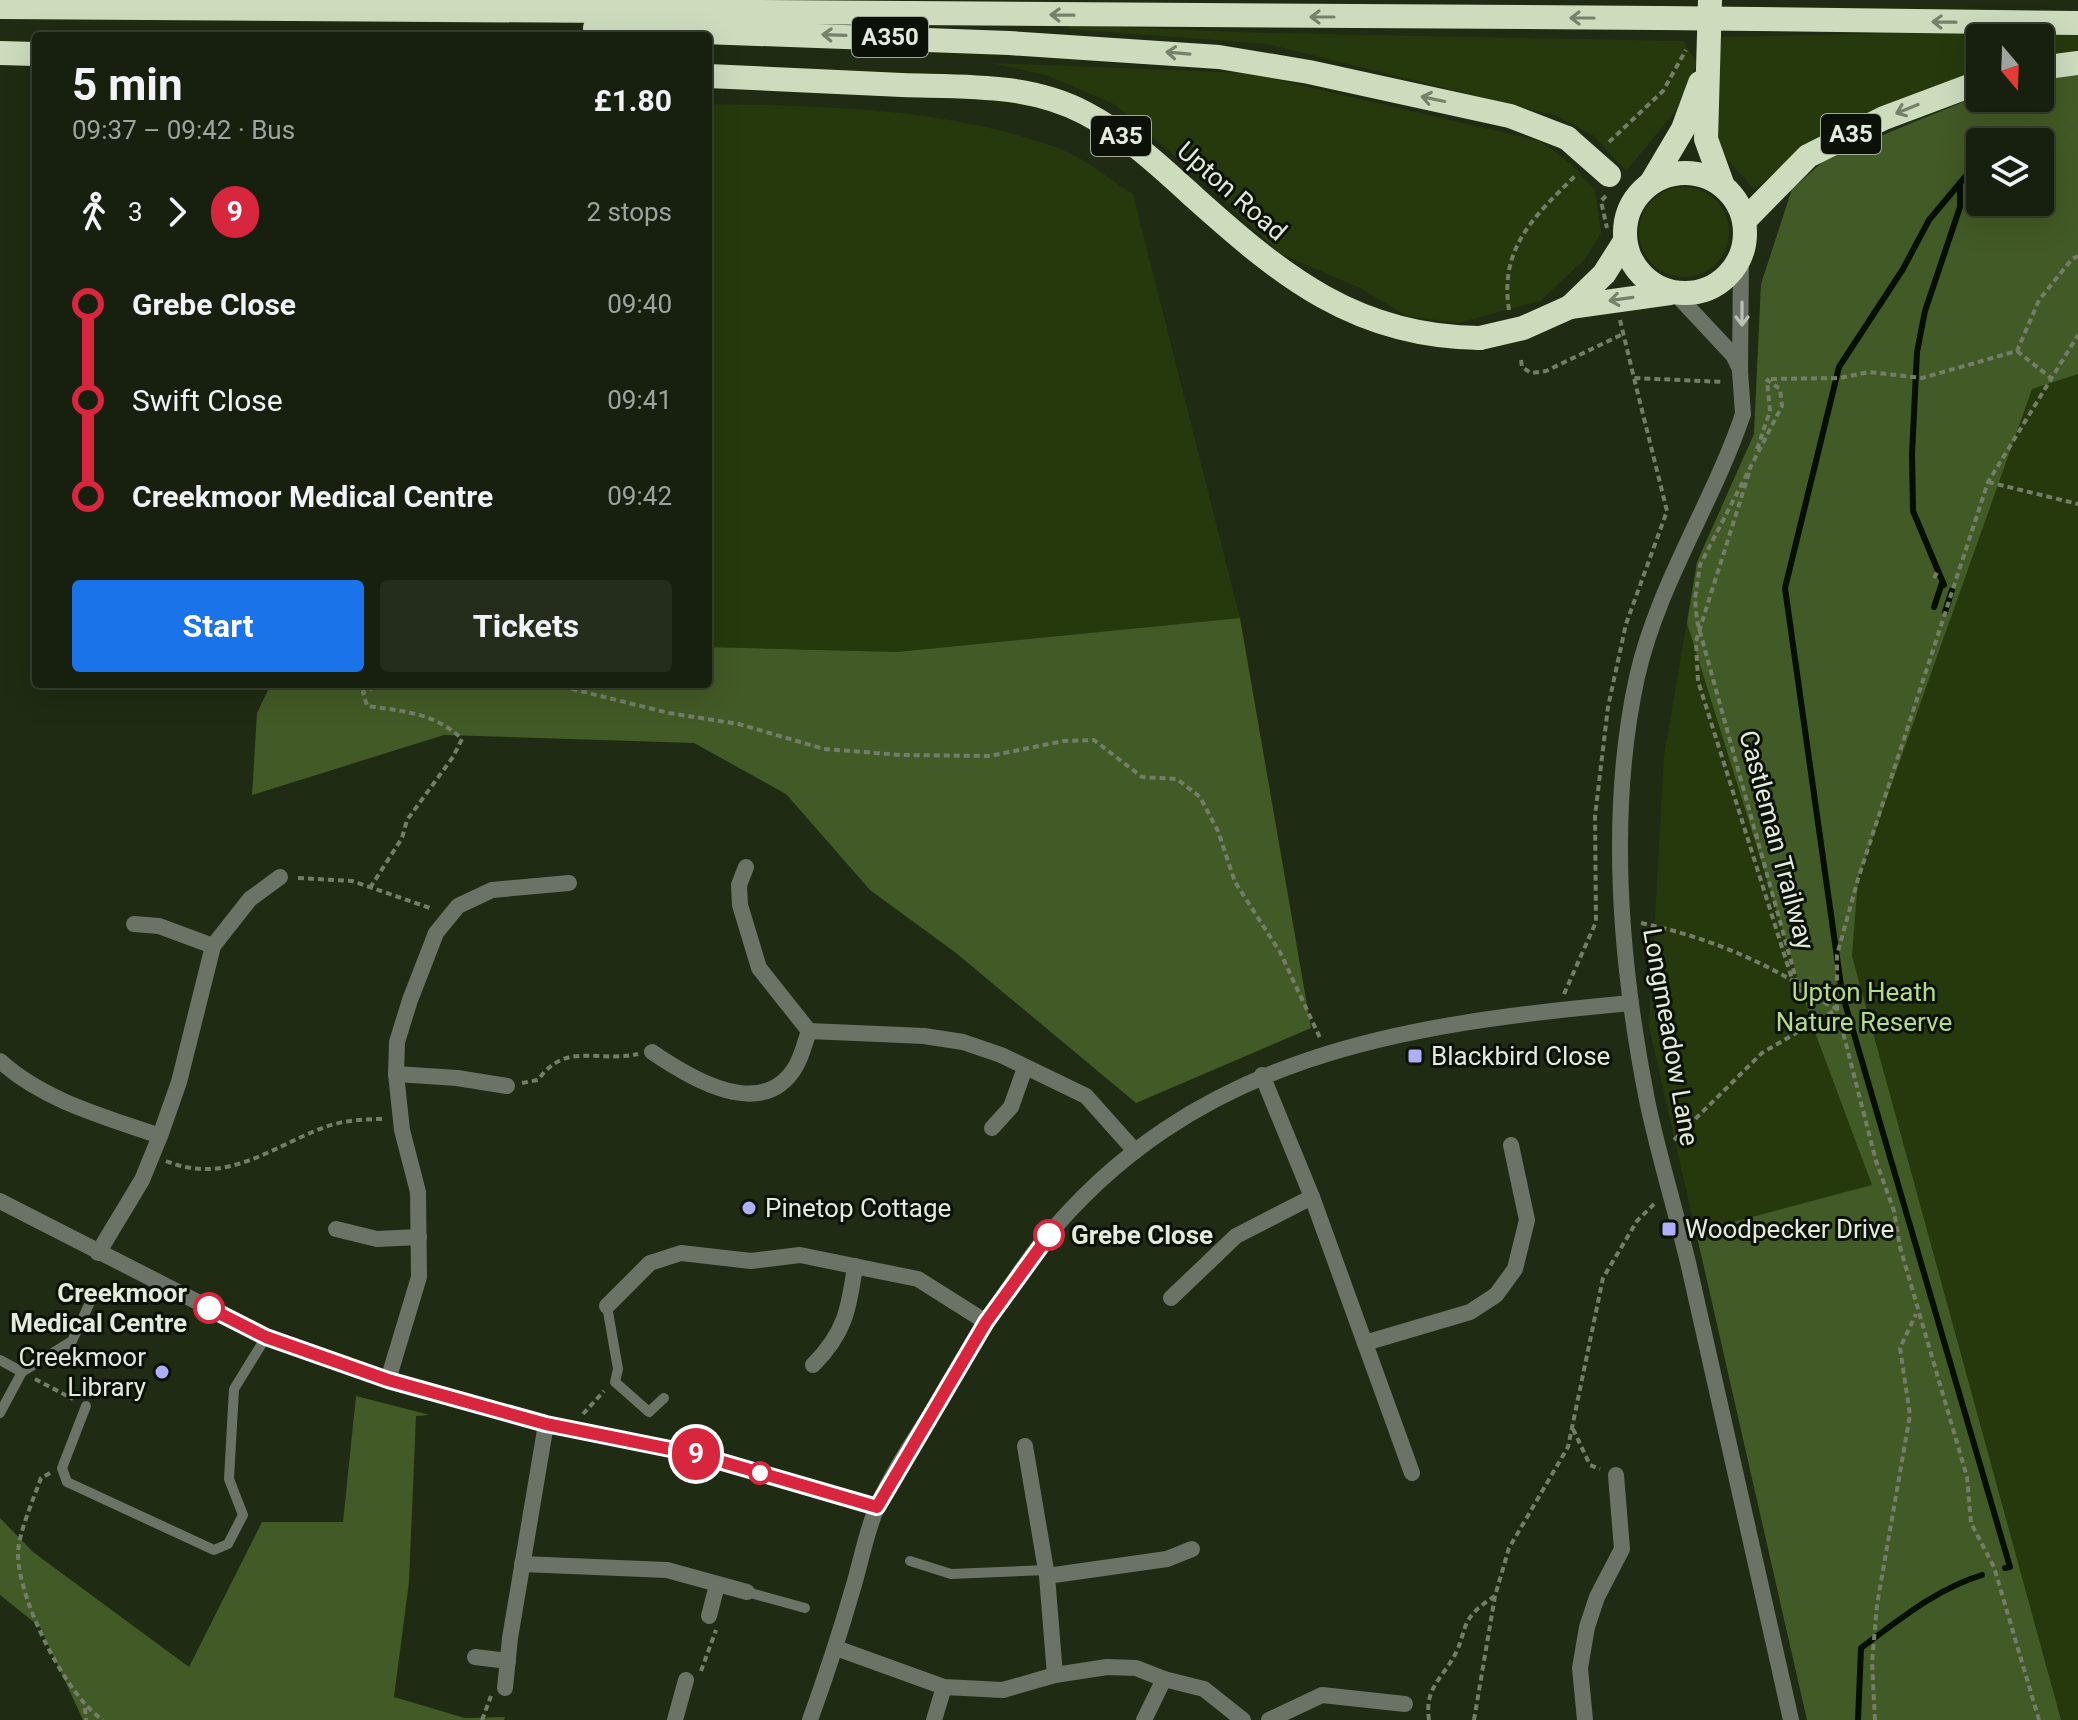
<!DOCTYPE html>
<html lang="en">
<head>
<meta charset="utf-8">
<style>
  :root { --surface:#17200e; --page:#242d1c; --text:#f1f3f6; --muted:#9ea39e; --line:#363e2e; --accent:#1a73e8 }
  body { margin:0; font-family:Roboto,sans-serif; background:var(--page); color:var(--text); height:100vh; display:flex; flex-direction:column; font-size:30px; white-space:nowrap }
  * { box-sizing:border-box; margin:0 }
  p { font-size:26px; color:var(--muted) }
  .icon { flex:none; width:44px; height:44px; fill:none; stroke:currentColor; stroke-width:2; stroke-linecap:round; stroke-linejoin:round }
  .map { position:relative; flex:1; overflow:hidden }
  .side { position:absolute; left:32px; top:32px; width:680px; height:656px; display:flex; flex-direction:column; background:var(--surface); border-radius:8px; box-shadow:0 8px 32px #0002,0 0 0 2px var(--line) }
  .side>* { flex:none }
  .badge { padding:0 16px; border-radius:26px; font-size:28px; line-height:52px }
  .needle { width:52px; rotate:161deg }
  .controls { position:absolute; left:1966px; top:24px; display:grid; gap:16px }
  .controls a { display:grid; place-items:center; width:88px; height:88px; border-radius:8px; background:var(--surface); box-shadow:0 8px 32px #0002,0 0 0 2px var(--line); font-size:40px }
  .map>.badge { position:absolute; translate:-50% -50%; box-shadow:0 0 0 4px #fff }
  .legs { display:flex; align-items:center; gap:12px; height:88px; padding:0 40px; font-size:26px }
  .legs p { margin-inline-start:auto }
  .overview { display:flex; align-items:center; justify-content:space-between; height:136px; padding:0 40px }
  h1 { font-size:44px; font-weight:700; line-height:60px }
  .cta { display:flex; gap:16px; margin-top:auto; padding:16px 40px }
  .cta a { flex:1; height:92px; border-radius:8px; background:var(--accent); color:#fff; font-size:32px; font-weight:700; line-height:92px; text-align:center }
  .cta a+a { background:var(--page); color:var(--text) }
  ul { padding:0 40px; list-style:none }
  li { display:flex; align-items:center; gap:28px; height:96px; font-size:30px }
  li i { display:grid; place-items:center; width:12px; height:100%; margin:0 10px; background:currentColor }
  li i::after { content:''; width:20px; height:20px; margin:-10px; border:6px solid; border-radius:50%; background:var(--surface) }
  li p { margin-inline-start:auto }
  li:first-child i { background:linear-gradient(#0000 50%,currentColor 0) }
  li:last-child i { background:linear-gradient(currentColor 50%,#0000 0) }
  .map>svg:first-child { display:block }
  .green { fill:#26390c; fill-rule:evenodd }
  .forest { fill:#425a25; fill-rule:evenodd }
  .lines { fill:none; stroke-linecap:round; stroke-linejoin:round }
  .stream { stroke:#050f00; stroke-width:6 }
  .path { stroke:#737d68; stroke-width:4; stroke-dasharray:6 4; stroke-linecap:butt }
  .lane { stroke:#6b7266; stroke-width:10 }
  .street { stroke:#6b7266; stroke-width:16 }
  .highway { stroke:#ccdcbd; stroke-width:24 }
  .street-bridge { stroke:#6b7266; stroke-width:16 }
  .highway-bridge { stroke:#ccdcbd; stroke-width:24 }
  .oneway { stroke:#76816b }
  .oneway2 { stroke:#b9c1b2 }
  .line-1-casing { stroke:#fff; stroke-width:18 }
  .line-1 { stroke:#d7263d; stroke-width:12 }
  .poi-dot { fill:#afaefa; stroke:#0c1107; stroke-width:3 }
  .stop-1-dot { fill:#fff; stroke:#d7263d; stroke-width:4 }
  .labels { text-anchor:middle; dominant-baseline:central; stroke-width:6; stroke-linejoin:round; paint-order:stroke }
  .shield { fill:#0c1107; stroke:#a2aa9b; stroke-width:2 }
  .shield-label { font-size:24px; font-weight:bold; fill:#e3ebdb }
  .street-label { font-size:26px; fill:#e3ebdb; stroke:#0c1107 }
  .park-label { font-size:26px; fill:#b4db8a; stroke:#0c1107 }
  .poi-label { font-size:26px; fill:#e3ebdb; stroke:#0c1107; text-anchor:start }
  .stop-label { font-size:26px; font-weight:bold; fill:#e3ebdb; stroke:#0c1107; text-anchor:start }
</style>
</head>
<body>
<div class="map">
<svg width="2078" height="1720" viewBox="0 0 2078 1720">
  <rect width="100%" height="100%" fill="#1f2b12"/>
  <!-- green -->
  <g class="green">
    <path d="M1071 25 1264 33 1683 41 1697 63 1683 102 1626 171 1594 136 1557 116 1267 44 1067 29Z"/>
    <path d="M2078 29V50L2040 58V38H1980V72L1813 140 1754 190C1746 177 1733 168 1725 156 1704 124 1717 73 1722 37Z"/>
    <path d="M991 63 1249 73 1540 141 1570 163 1595 190 1601 233 1585 259 1540 301 1458 323 1407 316 1360 288 1279 253 1205 182 1114 104 1046 75Z"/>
    <path d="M2078 74V1720H1807L1649 1027 1664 756 1697 562 1754 434 1761 284 1792 189 1911 122 1980 98H2040V81ZM1980 142H2040V202H1980Z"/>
    <path d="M708 104C826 106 947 107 1060 149 1085 158 1110 180 1133 194L1240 618 897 652 708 647Z"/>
    <circle cx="1684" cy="232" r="45"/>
  </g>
  <!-- forest -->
  <g class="forest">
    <path d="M2078 74V374L2032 389 1858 879 1852 956 2061 1720H1807L1696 1232 1872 1185 1813 1027 1687 623 1697 562 1754 434 1761 284 1792 189 1827 158 1980 95V98H2040V81ZM1980 142H2040V202H1980Z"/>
    <path d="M1240 618 1311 1028 1136 1103 956 953 870 890 786 794 694 743 444 735 252 795 257 713 271 684H708V647L897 652Z"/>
    <path d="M356 1396 430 1415 416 1416 409 1582 394 1697 465 1718 505 1717 504 1720H83L40 1627 0 1595V1518L33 1552 189 1667 262 1522H343Z"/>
  </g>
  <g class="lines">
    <!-- stream -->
    <g class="stream">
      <path d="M1980 159 1929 220 1903 269 1839 367 1785 588 1842 993 2010 1567 2005 1568"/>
      <path d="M1944 585 1913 511 1912 454 1917 352 1925 311 1960 207V183"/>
      <path d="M1934 607 1942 583"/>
      <path d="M1945 612 1952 590"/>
      <path d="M1858 1720 1861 1648C1899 1620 1936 1589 1982 1575"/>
    </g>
    <!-- path -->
    <g class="path">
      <path d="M1609 142 1663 91 1686 50"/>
      <path d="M1606 196 1601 201 1607 228"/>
      <path d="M1509 310C1499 247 1535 216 1576 175"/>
      <path d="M1620 320 1634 378 1724 382"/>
      <path d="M2017 351 2051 378"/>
      <path d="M1521 360 1522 367 1531 373 1546 371 1623 334"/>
      <path d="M1766 379 1780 389 1782 406 1700 565 1695 599 1697 621 1799 990 1837 1009"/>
      <path d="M1771 379 1840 378 1869 372 1922 378 2017 351 2039 300 2072 259 2078 256"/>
      <path d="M1757 449 1770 411 1767 380"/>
      <path d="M1749 473 1696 641 1698 681 1792 979"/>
      <path d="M1988 482 2078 504"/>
      <path d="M1934 578 1938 571"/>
      <path d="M552 684 669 713 739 724 824 749 901 755 990 756 1063 741 1094 740 1142 777 1177 779 1200 797 1218 831 1235 882 1280 952 1321 1040"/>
      <path d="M298 878 352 881 433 909"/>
      <path d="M370 888 402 838 407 820 453 757 462 739C435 713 403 711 367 706L363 692 382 684"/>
      <path d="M1641 923C1704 936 1765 961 1819 997"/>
      <path d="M1564 994 1596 922 1595 816 1608 707 1626 624 1667 511 1634 378"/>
      <path d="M522 1083 538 1080C566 1041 595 1063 638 1054"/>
      <path d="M1674 1140 1762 1053 1837 1009"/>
      <path d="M166 1161C226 1186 271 1147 325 1127 344 1120 366 1119 386 1119"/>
      <path d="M35 1379 73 1399"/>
      <path d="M583 1414 604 1391"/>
      <path d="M1573 1429 1590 1465 1600 1469"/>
      <path d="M50 1473 41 1478C34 1498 18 1534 18 1554 18 1599 66 1696 103 1720"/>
      <path d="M701 1671 716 1630"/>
      <path d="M85 1708 86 1720"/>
      <path d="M482 1720 491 1696"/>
      <path d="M1429 1720C1425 1692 1437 1683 1450 1663 1471 1631 1454 1622 1495 1596"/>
      <path d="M1474 1720 1495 1596 1509 1548 1568 1447 1603 1278 1637 1221 1654 1204"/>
      <path d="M1875 1720 1872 1663 1877 1605 1910 1415 1900 1348 1916 1314"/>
      <path d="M2039 1720 1994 1567 1971 1523 1967 1477 1900 1247 1894 1211 1876 1161 1837 1009V955L1858 879 1988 482 2078 335"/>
    </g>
    <!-- lane -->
    <g class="lane">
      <path d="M607 1306 618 1369 615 1382 649 1412 664 1398"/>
      <path d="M0 1360 22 1372 72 1341 93 1296"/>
      <path d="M86 1406 62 1468 67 1482 214 1550 228 1544 243 1515 229 1479 234 1389 266 1337"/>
      <path d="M0 1413 22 1372"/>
      <path d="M910 1561 951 1574 1046 1570"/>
      <path d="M747 1592 805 1608"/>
    </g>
    <!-- street -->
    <g class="street">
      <path d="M1675 293 1733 355 1740 369"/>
      <path d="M1740 371 1741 257"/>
      <path d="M1743 414C1713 503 1658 584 1637 677 1607 815 1620 963 1647 1100 1659 1158 1677 1214 1690 1271 1724 1421 1757 1570 1791 1720"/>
      <path d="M746 867 739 885 740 905 759 968 809 1031"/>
      <path d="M134 924 159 926 213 946"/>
      <path d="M652 1052C690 1078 763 1123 796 1066 802 1056 805 1042 809 1031L924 1036 963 1042 1001 1055 1086 1096 1135 1151"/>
      <path d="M0 1061C44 1101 105 1117 160 1136"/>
      <path d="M396 1074 457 1078 507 1086"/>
      <path d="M1262 1075 1312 1197 1412 1473"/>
      <path d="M992 1128 1011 1107 1025 1068"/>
      <path d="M0 1201 266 1337 388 1380 546 1424 695 1454 877 1507"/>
      <path d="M336 1229 377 1239 419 1237"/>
      <path d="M98 1253 142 1180 160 1136 179 1082 213 946 250 899 280 877"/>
      <path d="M1171 1298 1236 1236 1312 1197"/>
      <path d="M607 1306 650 1263 681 1253 751 1261 800 1255 918 1279 986 1322"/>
      <path d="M1365 1343 1470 1312 1496 1295 1515 1269 1527 1220 1511 1145"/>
      <path d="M813 1365C845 1333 849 1309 855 1266"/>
      <path d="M388 1380 419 1277 418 1192 402 1130 396 1074 397 1042 410 1000 436 933 458 906 492 890 569 883"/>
      <path d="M1025 1446 1047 1576 1055 1675"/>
      <path d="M522 1564 667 1570 747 1592"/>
      <path d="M1047 1576 1167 1559 1192 1549"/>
      <path d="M709 1616 717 1585"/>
      <path d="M836 1648 944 1687 1003 1690 1055 1675 1107 1667 1136 1668 1164 1679 1204 1689 1243 1720"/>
      <path d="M475 1657 508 1661"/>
      <path d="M505 1688 510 1638 546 1424"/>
      <path d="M675 1720 686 1680"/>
      <path d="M810 1720C826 1676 840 1633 853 1588 861 1562 866 1532 877 1507 896 1463 930 1418 954 1377 981 1332 1008 1286 1040 1245 1193 1054 1403 1024 1631 1003"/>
      <path d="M934 1720 944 1687"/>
      <path d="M1144 1720 1164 1679"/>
      <path d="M1269 1720 1322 1695 1405 1704"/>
      <path d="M1585 1720 1580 1668 1587 1627 1597 1597 1622 1549 1616 1475"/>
    </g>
    <!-- highway -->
    <g class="highway">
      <path d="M1710 0 1706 139 1723 186"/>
      <path d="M0 7 1660 18"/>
      <path d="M1756 19 2078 23"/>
      <path d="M595 28 1009 43 1219 57 1309 72 1510 116 1567 138"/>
      <path d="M0 53 36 54"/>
      <path d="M2040 68 2078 63"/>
      <path d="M708 76C773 79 837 82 902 85 963 87 1029 83 1085 113 1127 135 1160 166 1195 198 1282 276 1356 337 1480 338"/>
      <circle cx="1685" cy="233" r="60"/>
      <path d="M1651 183 1683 129 1700 83"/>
      <path d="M1745 220 1808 156 1884 118 1980 82"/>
      <path d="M1572 305 1604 274 1625 241"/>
      <path d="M1570 307 1670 293"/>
    </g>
    <!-- street-bridge -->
    <path class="street-bridge" d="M1740 371 1743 414"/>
    <!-- highway-bridge -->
    <g class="highway-bridge">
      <path d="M1660 18 1756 19"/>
      <path d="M1567 138 1609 175"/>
      <path d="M1480 338 1523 328 1570 307"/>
    </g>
  </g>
  <!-- one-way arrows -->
  <defs><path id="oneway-shaft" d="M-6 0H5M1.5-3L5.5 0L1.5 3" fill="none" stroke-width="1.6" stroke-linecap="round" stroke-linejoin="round" transform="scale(2)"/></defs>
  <g class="oneway">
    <use href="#oneway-shaft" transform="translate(1062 15) rotate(-179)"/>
    <use href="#oneway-shaft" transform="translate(1322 17) rotate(-180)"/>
    <use href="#oneway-shaft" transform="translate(1582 18) rotate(-180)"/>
    <use href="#oneway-shaft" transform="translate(1944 22) rotate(-179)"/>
    <use href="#oneway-shaft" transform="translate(834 35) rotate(-178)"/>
    <use href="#oneway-shaft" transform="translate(1178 53) rotate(-175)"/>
    <use href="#oneway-shaft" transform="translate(1433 99) rotate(-168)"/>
    <use href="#oneway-shaft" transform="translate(1907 109) rotate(158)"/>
    <use href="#oneway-shaft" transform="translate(1621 299) rotate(172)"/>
  </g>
  <use class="oneway2" href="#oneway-shaft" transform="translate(1742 314) rotate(90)"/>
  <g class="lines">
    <defs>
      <path id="line-1" d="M209 1308 266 1337 388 1380 546 1424 695 1454 877 1507 986 1322 1049 1235"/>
    </defs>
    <!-- line-1 casing -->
    <use href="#line-1" class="line-1-casing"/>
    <!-- line-1 -->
    <use href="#line-1" class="line-1"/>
  </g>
  <!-- markers -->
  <g class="poi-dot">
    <rect x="1407" y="1048" width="16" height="16" rx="4"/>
    <circle cx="749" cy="1208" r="8"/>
    <rect x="1661" y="1221" width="16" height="16" rx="4"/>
    <circle cx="162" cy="1372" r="8"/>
  </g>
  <g class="stop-1-dot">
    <circle cx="1049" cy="1235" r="14"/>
    <circle cx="209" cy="1308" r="14"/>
    <circle cx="760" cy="1473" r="10"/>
  </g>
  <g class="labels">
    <!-- shield labels -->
    <g class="shield">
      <rect x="852" y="17" width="76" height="40" rx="6"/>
      <rect x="1821" y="114" width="60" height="40" rx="6"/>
      <rect x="1091" y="116" width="60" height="40" rx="6"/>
    </g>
    <g class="shield-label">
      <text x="890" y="37">A350</text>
      <text x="1851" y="134">A35</text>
      <text x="1121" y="136">A35</text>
    </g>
    <!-- street labels -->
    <g class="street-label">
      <text transform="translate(1232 191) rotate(41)">Upton Road</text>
      <text transform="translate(1777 840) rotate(75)">Castleman Trailway</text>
      <text transform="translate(1671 1037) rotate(80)">Longmeadow Lane</text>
    </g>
    <!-- park labels -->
    <g class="park-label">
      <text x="1864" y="992">Upton Heath<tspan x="1864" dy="30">Nature Reserve</tspan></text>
    </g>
    <!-- poi labels -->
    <g class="poi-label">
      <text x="1431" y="1056">Blackbird Close</text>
      <text x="765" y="1208">Pinetop Cottage</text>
      <text x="1685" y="1229">Woodpecker Drive</text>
      <text x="146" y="1357" text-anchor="end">Creekmoor<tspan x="146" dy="30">Library</tspan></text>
    </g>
    <!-- stop labels -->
    <g class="stop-label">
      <text x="1071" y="1235">Grebe Close</text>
      <text x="187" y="1293" text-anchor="end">Creekmoor<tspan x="187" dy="30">Medical Centre</tspan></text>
    </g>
  </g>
</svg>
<div class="controls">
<a><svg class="needle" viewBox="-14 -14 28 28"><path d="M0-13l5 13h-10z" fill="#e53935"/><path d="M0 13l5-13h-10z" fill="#9ea39e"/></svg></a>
<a><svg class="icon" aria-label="layers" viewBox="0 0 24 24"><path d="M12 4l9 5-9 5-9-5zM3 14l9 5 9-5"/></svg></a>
</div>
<b class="badge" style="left:696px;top:1454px;background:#d7263d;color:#fff">9</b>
<section class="side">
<div class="overview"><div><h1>5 min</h1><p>09:37 – 09:42 · Bus</p></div><b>£1.80</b></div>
<div class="legs"><svg class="icon" aria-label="walk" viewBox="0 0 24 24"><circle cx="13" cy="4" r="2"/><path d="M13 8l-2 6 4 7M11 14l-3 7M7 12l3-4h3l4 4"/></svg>3<svg class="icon" aria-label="forward" viewBox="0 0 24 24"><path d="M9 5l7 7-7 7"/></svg><b class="badge" style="background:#d7263d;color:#fff">9</b><p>2 stops</p></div>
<ul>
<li><i style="color:#d7263d"></i><b>Grebe Close</b><p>09:40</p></li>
<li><i style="color:#d7263d"></i><span>Swift Close</span><p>09:41</p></li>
<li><i style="color:#d7263d"></i><b>Creekmoor Medical Centre</b><p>09:42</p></li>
</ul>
<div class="cta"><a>Start</a><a>Tickets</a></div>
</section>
</div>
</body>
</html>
